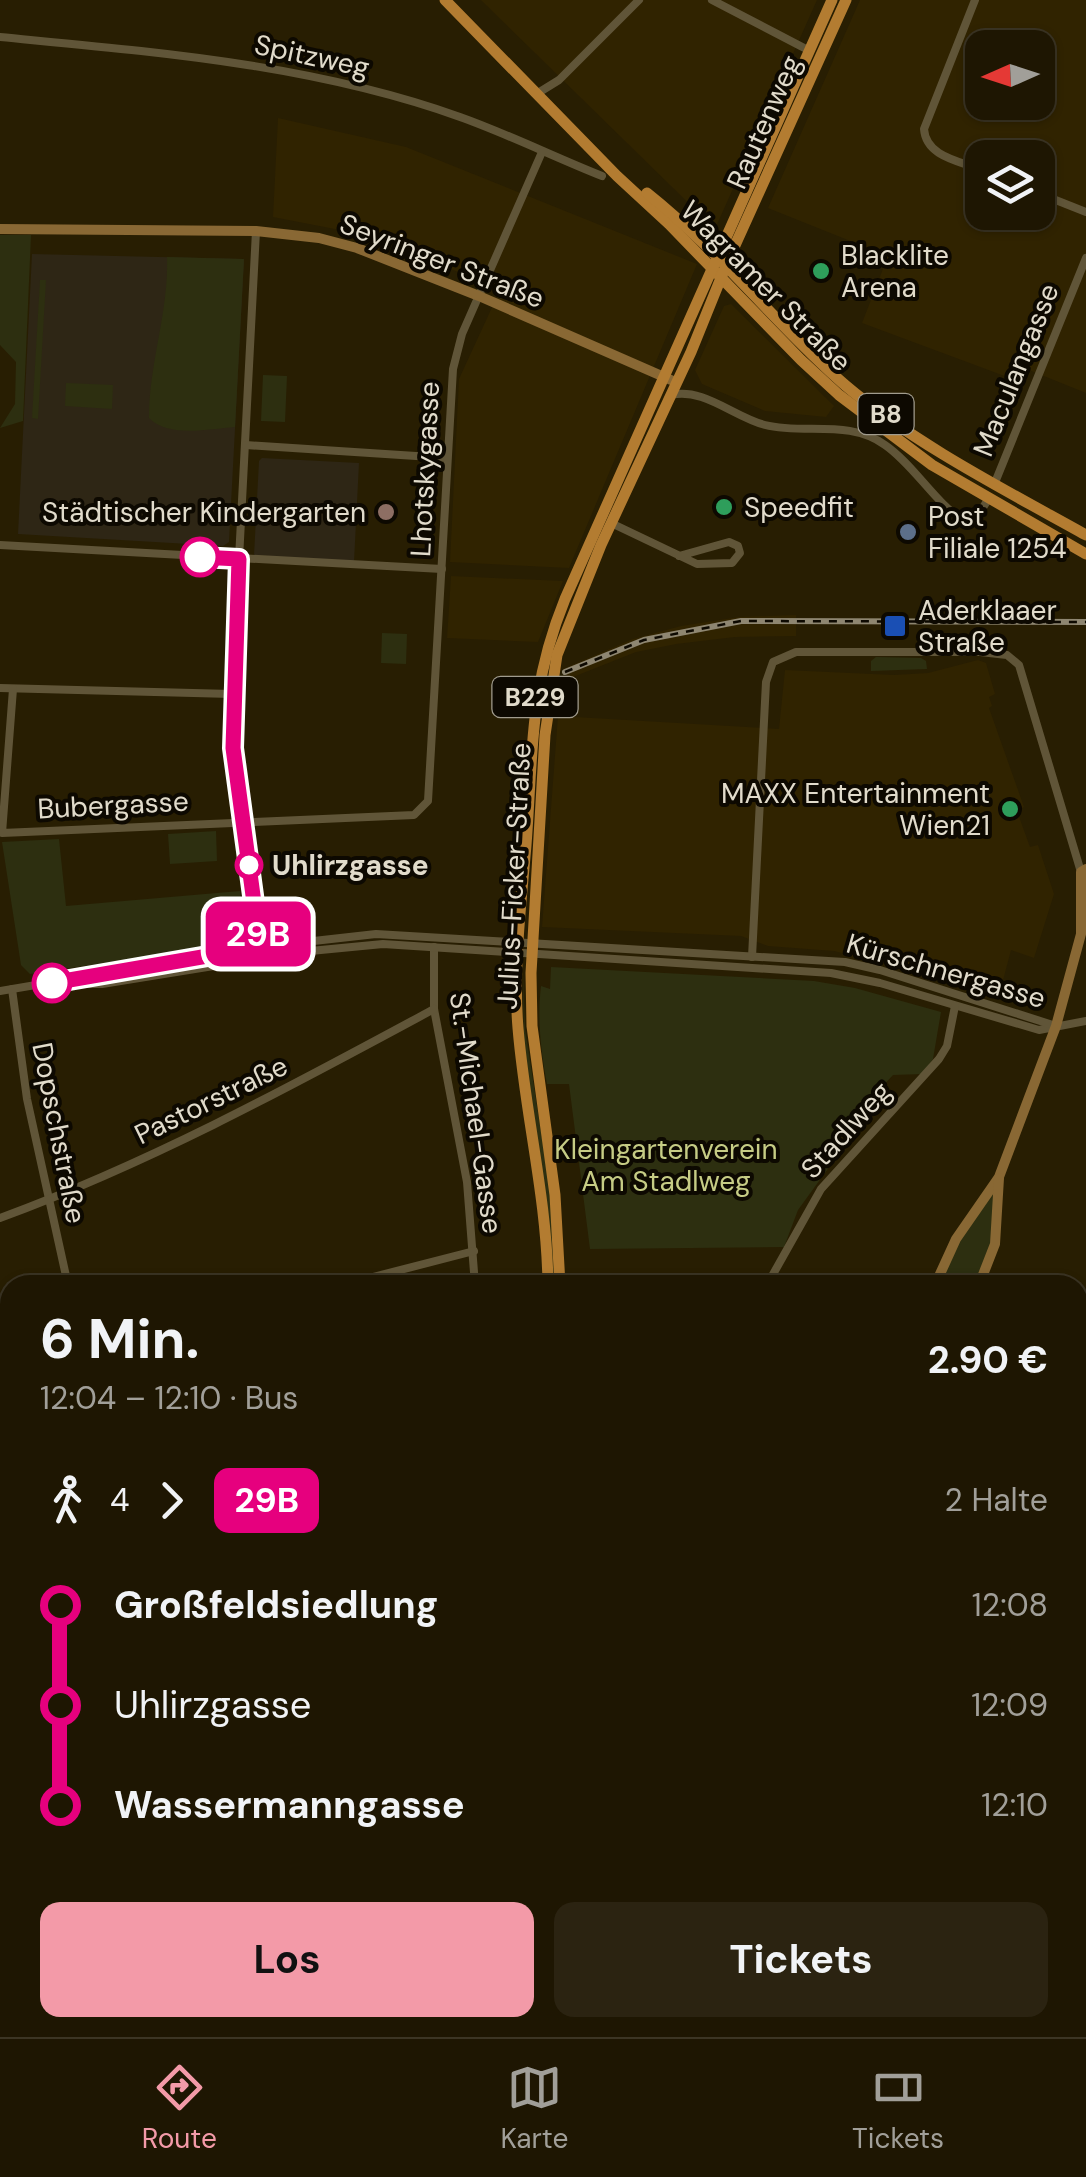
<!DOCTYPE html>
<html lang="de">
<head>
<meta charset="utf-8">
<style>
  :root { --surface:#1e1602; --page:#2b2311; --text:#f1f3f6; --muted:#a19f99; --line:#3c3524; --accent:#f39aa8 }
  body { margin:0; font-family:"DM Sans",sans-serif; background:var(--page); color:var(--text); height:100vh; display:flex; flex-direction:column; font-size:38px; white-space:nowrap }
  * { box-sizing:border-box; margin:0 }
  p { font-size:32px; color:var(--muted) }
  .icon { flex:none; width:55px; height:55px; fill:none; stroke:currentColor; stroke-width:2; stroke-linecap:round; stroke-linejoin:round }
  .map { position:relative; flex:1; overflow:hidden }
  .side { position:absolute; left:0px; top:1275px; width:1088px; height:762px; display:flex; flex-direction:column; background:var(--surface); border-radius:30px 30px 0 0; box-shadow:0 2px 8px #0004,0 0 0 2px var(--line) }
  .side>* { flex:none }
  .badge { padding:0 20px; border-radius:15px; font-size:35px; line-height:65px }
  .needle { width:65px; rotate:267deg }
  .fabs { position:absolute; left:965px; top:30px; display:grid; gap:20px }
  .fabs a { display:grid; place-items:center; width:90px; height:90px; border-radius:20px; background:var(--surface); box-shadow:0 2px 8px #0004,0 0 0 2px var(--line); font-size:50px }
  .map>.badge { position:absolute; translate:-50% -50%; box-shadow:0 0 0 5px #fff }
  .legs { display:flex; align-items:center; gap:15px; height:110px; padding:0 40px; font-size:32px }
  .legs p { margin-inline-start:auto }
  .overview { display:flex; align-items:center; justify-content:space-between; height:170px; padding:0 40px }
  h1 { font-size:55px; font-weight:700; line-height:75px }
  .cta { display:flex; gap:20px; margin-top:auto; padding:20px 40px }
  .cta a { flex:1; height:115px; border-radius:20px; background:var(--accent); color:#111; font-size:40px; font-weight:700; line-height:115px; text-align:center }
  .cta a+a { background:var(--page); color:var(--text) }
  ul { padding:0 40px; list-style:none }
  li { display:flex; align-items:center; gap:35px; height:100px; font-size:38px }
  li i { display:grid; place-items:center; width:15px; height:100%; margin:0 12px; background:currentColor }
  li i::after { content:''; width:25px; height:25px; margin:-12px; border:8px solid; border-radius:50%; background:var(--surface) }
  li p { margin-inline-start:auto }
  li:first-child i { background:linear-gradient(#0000 50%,currentColor 0) }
  li:last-child i { background:linear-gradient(currentColor 50%,#0000 0) }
  .tabs { display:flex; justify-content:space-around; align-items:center; height:140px; border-top:2px solid var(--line); background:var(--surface); font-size:28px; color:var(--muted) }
  .tabs a { display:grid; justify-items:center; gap:5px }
  .tabs .on { color:var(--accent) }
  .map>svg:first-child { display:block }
  .built { fill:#302300; fill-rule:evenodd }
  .education { fill:#2e2615 }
  .green { fill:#2d2f10 }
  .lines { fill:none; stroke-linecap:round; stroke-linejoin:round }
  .street { stroke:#605538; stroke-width:8 }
  .secondary { stroke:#896834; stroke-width:10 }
  .primary { stroke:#b37c31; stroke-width:11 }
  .rail-casing { stroke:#8e8671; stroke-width:6 }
  .rail { stroke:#0d0901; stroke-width:2.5; stroke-dasharray:8; stroke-linecap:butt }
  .line-1-casing { stroke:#fff; stroke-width:22 }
  .line-1 { stroke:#e6007e; stroke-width:15 }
  .leisure-dot { fill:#2e9e5b; stroke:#0d0901; stroke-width:4 }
  .education-dot { fill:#8d6e63; stroke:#0d0901; stroke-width:4 }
  .service-dot { fill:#5c6f8a; stroke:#0d0901; stroke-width:4 }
  .stop-1-dot { fill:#fff; stroke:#e6007e; stroke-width:5 }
  .transit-dot { fill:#1a4fb4; stroke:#0d0901; stroke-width:4 }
  .labels { text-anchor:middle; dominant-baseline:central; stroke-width:8; stroke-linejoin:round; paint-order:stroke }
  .shield { fill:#0d0901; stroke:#a19c8e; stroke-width:2.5 }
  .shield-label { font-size:25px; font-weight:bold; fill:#e1dbcb }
  .street-label { font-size:28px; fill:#e1dbcb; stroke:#0d0901 }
  .poi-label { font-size:28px; fill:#e1dbcb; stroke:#0d0901; text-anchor:start }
  .stop-label { font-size:28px; font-weight:bold; fill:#e1dbcb; stroke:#0d0901; text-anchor:start }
  .park-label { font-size:28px; fill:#c6cc85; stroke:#0d0901 }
</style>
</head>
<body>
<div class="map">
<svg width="1086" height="2037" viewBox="0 0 1086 2037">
  <rect width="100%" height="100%" fill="#281e02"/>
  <!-- built -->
  <g class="built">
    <path d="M481 0H817L715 229Z"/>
    <path d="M860 0H1086V393L1024 368 1018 381 862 323 888 256 768 208ZM982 48H1038V102H982ZM982 158H1038V212H982Z"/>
    <path d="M278 118 406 147 697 264 569 568 450 562 459 379 500 290 376 237 273 217Z"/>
    <path d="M731 304 834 406 826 417 765 411 702 384 695 370 724 306Z"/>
    <path d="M451 576 563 581 538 642 447 638Z"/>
    <path d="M796 615V636L735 637 676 644 636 652 568 679 563 669 633 639 681 626 739 617Z"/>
    <path d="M978 660 986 663 995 694 989 697 992 706 989 708 1024 807 1017 811 1030 847 1038 845 1054 894 1034 958 1011 950 1000 992 834 951 768 946 741 936 542 927 558 716 779 729 785 670 894 675 928 673Z"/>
    <path d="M1086 1551V1673L1078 1672V1552Z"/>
  </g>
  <!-- education -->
  <g class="education">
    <path d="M32 254 244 259 229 542 223 546 18 534Z"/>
    <path d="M262 458 359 463 354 562 254 555 259 461Z"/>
  </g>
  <!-- green -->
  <g class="green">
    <path d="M0 235H31L23 421 0 428 15 404 16 362 0 345Z"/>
    <path d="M167 257 244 259 235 427C208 429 169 438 149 418 149 363 169 311 167 257Z"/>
    <path d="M40 280H46L38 419 32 418Z"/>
    <path d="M263 375 287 376 285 422 261 421Z"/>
    <path d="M66 383 113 385 112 409 65 406Z"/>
    <path d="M382 633 407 634 406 664 381 663Z"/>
    <path d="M876 657 921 658 926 661 927 669 871 671V661Z"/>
    <path d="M216 831 217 861 170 864 168 834Z"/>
    <path d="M59 839 66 906 240 891 246 942 30 974 21 965 2 842Z"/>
    <path d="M551 967 814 981 855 988 941 1012 933 1059 923 1074 893 1075 826 1147 835 1159 798 1210 784 1247 590 1249 569 1084H547C541 1052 537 1019 541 986L550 989Z"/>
    <path d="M523 972 525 1029 551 1196 557 1285H552L524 1054Z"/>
    <path d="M999 1177 995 1244 979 1285H935L956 1239Z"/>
    <path d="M259 2028H680L682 2037H261Z"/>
    <path d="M704 2028H858V2037H706Z"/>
  </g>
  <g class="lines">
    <!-- street -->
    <g class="street">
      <path d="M712 0 810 51"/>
      <path d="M975 0 924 129C926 157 960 161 982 170"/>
      <path d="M0 37C155 52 312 64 460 117 508 134 554 157 602 176"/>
      <path d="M538 93 559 80 639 0"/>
      <path d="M1038 193 1086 212"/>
      <path d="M256 231 232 694 233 748 260 951"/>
      <path d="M671 395C703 387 734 417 765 425 805 435 849 419 885 445 914 465 935 503 963 520L977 517 989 498"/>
      <path d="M246 445 447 458"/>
      <path d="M994 485 1086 258"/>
      <path d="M611 523 697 564 732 563 740 553 738 546 729 542 679 556"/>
      <path d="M0 545 442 569"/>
      <path d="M0 688 232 694"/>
      <path d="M13 689 2 833 414 815 428 801 453 369 462 334 542 152"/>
      <path d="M434 947V1009L467 1182 475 1285"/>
      <path d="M752 957 766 682 773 662 796 652H980L1007 655 1019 665 1081 872"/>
      <path d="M61 984H102L300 952 383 944 831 973 880 983 1039 1030 1086 1021"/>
      <path d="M12 989 27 1099 68 1285"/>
      <path d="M0 991 260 947 376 934 845 962 880 970 1056 1026"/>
      <path d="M0 1218C152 1162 293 1085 434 1009"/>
      <path d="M342 1285 474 1251"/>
      <path d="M767 1285 821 1189 939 1059 947 1046 955 1006"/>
      <path d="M0 1381 10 1377"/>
      <path d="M0 1613 10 1646"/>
      <path d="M1078 1620H1086"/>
      <path d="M0 1662 10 1657"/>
      <path d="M0 1927 10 1925"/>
      <path d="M247 2028 249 2037"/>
      <path d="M864 2028 870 2037"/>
    </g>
    <!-- secondary -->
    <g class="secondary">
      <path d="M0 229 256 231 319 238 357 248 479 296 671 380"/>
      <path d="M935 1285 956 1239 999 1177 1056 1026 1081 934V872L1086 869"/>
      <path d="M979 1285 995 1244 999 1178"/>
      <path d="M1078 1983 1086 1978"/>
      <path d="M1078 1997 1086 1992"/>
      <path d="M1020 2028 1022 2037"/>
      <path d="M965 2037 986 2028"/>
    </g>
    <!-- primary -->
    <g class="primary">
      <path d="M445 0 617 176 669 224 801 360 839 395 932 465 1086 554"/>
      <path d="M647 193C720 251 775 324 845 385 913 443 1007 491 1086 535"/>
      <path d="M548 1285C547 1198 525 1114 518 1028 513 968 521 905 526 845 533 753 529 687 565 599L832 0"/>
      <path d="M560 1285 555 1195 532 1026 531 973 545 735 557 655 601 545 691 352 727 263 846 0"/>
      <path d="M691 2028 693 2037"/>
    </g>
    <defs>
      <path id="rail" d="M565 672 644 640 741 621 1086 622"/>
    </defs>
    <!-- rail casing -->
    <use href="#rail" class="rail-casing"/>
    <!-- rail -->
    <use href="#rail" class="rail"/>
  </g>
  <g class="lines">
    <defs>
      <path id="line-1" d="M52 983 260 947 233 748 239 559 200 557"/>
    </defs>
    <!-- line-1 casing -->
    <use href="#line-1" class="line-1-casing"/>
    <!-- line-1 -->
    <use href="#line-1" class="line-1"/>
  </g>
  <!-- markers -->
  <g class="leisure-dot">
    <circle cx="821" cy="271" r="10"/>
    <circle cx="724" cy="507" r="10"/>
    <circle cx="1010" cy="809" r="10"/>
  </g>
  <circle class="education-dot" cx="386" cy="512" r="10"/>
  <circle class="service-dot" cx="908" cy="532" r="10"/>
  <g class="stop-1-dot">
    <circle cx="200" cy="557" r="18"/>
    <circle cx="249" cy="865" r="12"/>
    <circle cx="52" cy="983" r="18"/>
  </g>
  <rect class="transit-dot" x="883" y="614" width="24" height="24" rx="5"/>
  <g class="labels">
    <!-- shield labels -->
    <g class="shield">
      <rect x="858.5" y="394" width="55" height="40" rx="8"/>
      <rect x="492.5" y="677" width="85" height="40" rx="8"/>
    </g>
    <g class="shield-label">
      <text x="886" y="414">B8</text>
      <text x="535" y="697">B229</text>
    </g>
    <!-- street labels -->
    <g class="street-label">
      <text transform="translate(312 56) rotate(12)">Spitzweg</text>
      <text transform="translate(764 122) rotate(-66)">Rautenweg</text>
      <text transform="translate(442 261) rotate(21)">Seyringer Straße</text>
      <text transform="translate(766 286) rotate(45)">Wagramer Straße</text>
      <text transform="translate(1016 370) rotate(-68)">Maculangasse</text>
      <text transform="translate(425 469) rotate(-87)">Lhotskygasse</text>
      <text transform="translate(113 805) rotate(-3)">Bubergasse</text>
      <text transform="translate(514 876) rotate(-87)">Julius-Ficker-Straße</text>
      <text transform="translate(946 971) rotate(16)">Kürschnergasse</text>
      <text transform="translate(211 1100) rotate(-26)">Pastorstraße</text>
      <text transform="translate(476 1113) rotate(82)">St.-Michael-Gasse</text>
      <text transform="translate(846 1130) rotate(-48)">Stadlweg</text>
      <text transform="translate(59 1133) rotate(79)">Dopschstraße</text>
    </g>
    <!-- poi labels -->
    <g class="poi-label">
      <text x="841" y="255">Blacklite<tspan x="841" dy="32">Arena</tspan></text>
      <text x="744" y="507">Speedfit</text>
      <text x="366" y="512" text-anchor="end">Städtischer Kindergarten</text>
      <text x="928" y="516">Post<tspan x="928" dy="32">Filiale 1254</tspan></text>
      <text x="918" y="610">Aderklaaer<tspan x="918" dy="32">Straße</tspan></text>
      <text x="990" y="793" text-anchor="end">MAXX Entertainment<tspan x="990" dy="32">Wien21</tspan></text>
    </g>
    <!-- stop labels -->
    <g class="stop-label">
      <text x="272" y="865">Uhlirzgasse</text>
    </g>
    <!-- park labels -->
    <g class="park-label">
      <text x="666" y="1149">Kleingartenverein<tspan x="666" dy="32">Am Stadlweg</tspan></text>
    </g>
  </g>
</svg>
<div class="fabs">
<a><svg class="needle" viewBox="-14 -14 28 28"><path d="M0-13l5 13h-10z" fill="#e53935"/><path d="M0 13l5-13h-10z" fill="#a19f99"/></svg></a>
<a><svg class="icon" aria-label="layers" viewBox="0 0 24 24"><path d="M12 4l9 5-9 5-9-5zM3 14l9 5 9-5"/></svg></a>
</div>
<b class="badge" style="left:258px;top:934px;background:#e6007e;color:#fff">29B</b>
<section class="side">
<div class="overview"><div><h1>6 Min.</h1><p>12:04 – 12:10 · Bus</p></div><b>2.90 €</b></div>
<div class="legs"><svg class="icon" aria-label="walk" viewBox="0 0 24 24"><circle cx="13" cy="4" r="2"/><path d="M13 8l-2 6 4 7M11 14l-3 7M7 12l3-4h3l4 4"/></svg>4<svg class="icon" aria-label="forward" viewBox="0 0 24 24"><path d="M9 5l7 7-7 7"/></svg><b class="badge" style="background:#e6007e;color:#fff">29B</b><p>2 Halte</p></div>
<ul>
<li><i style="color:#e6007e"></i><b>Großfeldsiedlung</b><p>12:08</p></li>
<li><i style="color:#e6007e"></i><span>Uhlirzgasse</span><p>12:09</p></li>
<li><i style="color:#e6007e"></i><b>Wassermanngasse</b><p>12:10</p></li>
</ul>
<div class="cta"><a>Los</a><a>Tickets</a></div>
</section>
</div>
<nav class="tabs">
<a class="on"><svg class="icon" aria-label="directions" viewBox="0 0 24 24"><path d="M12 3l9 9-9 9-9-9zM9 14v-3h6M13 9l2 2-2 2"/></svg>Route</a>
<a><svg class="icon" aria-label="map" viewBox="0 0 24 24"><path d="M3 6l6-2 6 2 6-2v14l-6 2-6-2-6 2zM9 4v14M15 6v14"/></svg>Karte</a>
<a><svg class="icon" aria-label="tickets" viewBox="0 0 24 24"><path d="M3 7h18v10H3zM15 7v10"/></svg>Tickets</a>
</nav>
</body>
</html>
